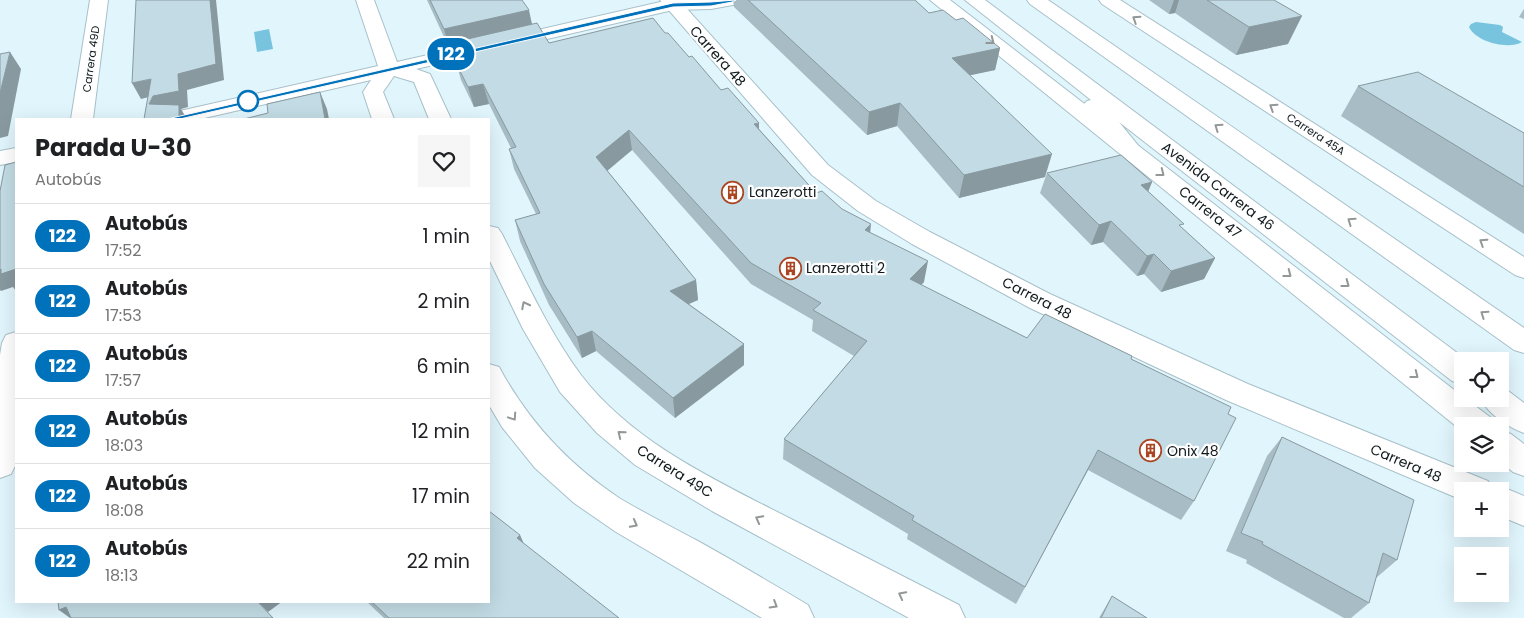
<!DOCTYPE html>
<html lang="es">
<head>
<meta charset="utf-8">
<style>
  :root { --surface:#fff; --page:#f6f6f6; --text:#202124; --muted:#757577; --line:#e0e0e0 }
  body { margin:0; font-family:Poppins,sans-serif; background:var(--page); color:var(--text); height:100vh; display:flex; flex-direction:column; font-size:19px; white-space:nowrap }
  * { box-sizing:border-box; margin:0 }
  p { font-size:16px; color:var(--muted) }
  .icon { flex:none; width:28px; height:28px; fill:none; stroke:currentColor; stroke-width:2; stroke-linecap:round; stroke-linejoin:round }
  .map { position:relative; flex:1; overflow:hidden }
  .drawer { position:absolute; left:15px; top:118px; width:475px; height:485px; display:flex; flex-direction:column; background:var(--surface); border-radius:0px; box-shadow:0 5px 20px #0002 }
  .drawer>* { flex:none }
  .badge { padding:0 10px; border-radius:16px; font-size:18px; line-height:32px }
  .fabs { position:absolute; left:1454px; top:352px; display:grid; gap:10px }
  .fabs a { display:grid; place-items:center; width:55px; height:55px; border-radius:0px; background:var(--surface); box-shadow:0 5px 20px #0002; font-size:25px }
  .map>.badge { position:absolute; translate:-50% -50%; box-shadow:0 0 0 2px #fff }
  .round { display:grid; place-items:center; flex:none; width:52px; height:52px; border-radius:0px; background:var(--page) }
  .headline { display:flex; align-items:center; justify-content:space-between; height:85px; padding:0 20px }
  h1 { font-size:24px; font-weight:700; line-height:38px }
  ul { padding:0; list-style:none }
  li { display:flex; align-items:center; gap:15px; height:65px; padding:0 20px; border-top:1px solid var(--line) }
  li div { flex:1 }
  li b { display:block; font-size:19px }
  li em { font-style:normal }
  li .badge { min-width:55px; font-weight:700; text-align:center }
  .map>svg:first-child { display:block }
  .water { fill:#78c4df }
  .lines { fill:none; stroke-linecap:round; stroke-linejoin:round }
  .minor-casing { stroke:#a8c0c9; stroke-width:2 }
  .tertiary-casing { stroke:#a8c0c9; stroke-width:2 }
  .primary-casing { stroke:#a8c0c9; stroke-width:2 }
  .minor { fill:#fff; fill-rule:evenodd }
  .tertiary { fill:#fff; fill-rule:evenodd }
  .primary { fill:#fff; fill-rule:evenodd }
  .wall { fill:#a7bcc4 }
  .shaded-wall { fill:#8899a0 }
  .building { fill:#c2dbe4; stroke:#8899a0 }
  .oneway { stroke:#939798 }
  .line { fill:#0072bc; stroke:#fff }
  .stop-dot { fill:#fff; stroke:#0072bc; stroke-width:2.5 }
  .labels { text-anchor:middle; dominant-baseline:central; stroke-width:4.5; stroke-linejoin:round; paint-order:stroke }
  .far-street-label { font-size:11px; fill:#0f181b; stroke:#fefefe }
  .street-label { font-size:14px; fill:#0f181b; stroke:#fefefe }
  .poi-label { font-size:14px; fill:#0f181b; stroke:#fefefe; text-anchor:start }
</style>
</head>
<body>
<div class="map">
<svg width="1524" height="618" viewBox="0 0 1524 618">
  <rect width="100%" height="100%" fill="#e1f5fc"/>
  <!-- water -->
  <g class="water">
    <path d="M1476 22 1500 25 1503 27 1502 32 1522 42C1508 50 1476 42 1469 27L1471 24Z"/>
    <path d="M269 29 273 49 257 52 254 32Z"/>
  </g>
  <g class="lines">
    <defs>
      <g id="minor">
        <path d="M90 0H108L93 119H71Z"/>
        <path d="M660 0H679L828 165 876 201 930 232 1050 294 1248 384 1488 481 1492 489 1500 486 1524 496V526L1500 516V491H1462V500L1226 400 1030 308 912 244 858 211 812 175Z"/>
        <path d="M930 0H950L1462 396V399H1466L1490 417 1494 426H1462V431Z"/>
        <path d="M16 332V464L11 474 0 478V355L2 343 6 335Z"/>
        <path d="M1500 430 1511 434 1524 444V476L1513 472 1500 461Z"/>
      </g>
      <g id="tertiary">
        <path d="M356 0H374L397 62 669 0H741L738 4 711 9 673 10 416 69 430 74 451 119H429L414 82 394 76 383 92 394 119H372L363 92 371 80 200 119H160L163 114 171 113 378 66Z"/>
        <path d="M1099 0H1120L1524 257V278L1515 275 1102 4Z"/>
        <path d="M16 148V162L0 165V151Z"/>
        <path d="M489 226 498 228 502 234C526 281 549 332 581 375 633 443 717 481 791 519 847 548 903 576 959 605L965 618H909L712 511 635 465 597 433 560 392 523 329 489 259Z"/>
        <path d="M489 364 499 367C528 421 568 464 619 498 644 513 670 526 696 540 734 561 771 583 808 605L814 618H762L616 532 574 503 535 468 502 427 489 405Z"/>
      </g>
      <g id="primary">
        <path d="M965 0H985L1468 361H1462V384L1452 381 1119 122 1141 149 1138 154 1130 156 1122 154 1083 105 1087 101 1091 100Z"/>
        <path d="M1027 0H1048L1524 328V353L1514 350 1030 4Z"/>
        <path d="M1500 388 1507 390 1524 403V433C1508 427 1488 414 1481 399H1500Z"/>
      </g>
    </defs>
    <!-- minor casing -->
    <use href="#minor" class="minor-casing"/>
    <!-- tertiary casing -->
    <use href="#tertiary" class="tertiary-casing"/>
    <!-- primary casing -->
    <use href="#primary" class="primary-casing"/>
    <!-- minor -->
    <use href="#minor" class="minor"/>
    <!-- tertiary -->
    <use href="#tertiary" class="tertiary"/>
    <!-- primary -->
    <use href="#primary" class="primary"/>
  </g>
  <!-- wall -->
  <g class="wall">
    <path d="M427 0H522L532 24 549 43 665 33 689 57 721 90 759 123V129L816 193 842 209 870 233 924 282 921 285 1027 338 1131 359 1228 414 1194 501 1181 520 1088 470 1016 604 907 539 908 534 783 459 784 439 854 356 812 331 813 320 751 284 632 150 607 170 696 280 698 300 689 304 744 344V365L675 418 596 351 582 358 549 305 520 241 515 220 536 214 514 169 509 149 511 148 489 104 474 107 461 80 452 48H449Z"/>
    <path d="M733 0H915L929 13 956 20 1000 48 995 70 970 75 1045 177 959 198 897 126 867 135 734 7Z"/>
    <path d="M1149 0H1274L1288 44 1236 55 1175 13 1169 14Z"/>
    <path d="M1524 9V19L1519 17Z"/>
    <path d="M1358 86 1524 133V234L1341 116Z"/>
    <path d="M1047 173 1152 182 1148 191 1182 228 1215 258 1204 279 1161 292 1144 274 1137 276 1103 242 1091 245 1040 193Z"/>
    <path d="M1282 437 1397 560 1376 578 1369 603 1351 618H1344L1246 563 1247 560 1226 551 1267 456Z"/>
    <path d="M520 535 523 543 619 618H384L366 601H489Z"/>
    <path d="M1112 596 1147 618H1099Z"/>
  </g>
  <!-- shaded-wall -->
  <g class="shaded-wall">
    <path d="M210 0H216L224 80 187 90 188 107 181 109 187 119H179L149 104 153 96 141 99 132 83 178 74Z"/>
    <path d="M1174 0H1179L1175 13 1169 14Z"/>
    <path d="M529 10 533 29 450 43 452 48H449L444 29Z"/>
    <path d="M1302 16 1288 44 1236 55 1249 27Z"/>
    <path d="M1000 48 995 70 948 80 952 58Z"/>
    <path d="M10 52 21 69 8 136 0 138V93Z"/>
    <path d="M483 84 489 104 474 107 468 87Z"/>
    <path d="M320 92 327 109 329 119H325Z"/>
    <path d="M900 103 897 126 867 135 869 112Z"/>
    <path d="M759 123V143L754 124Z"/>
    <path d="M629 130 632 150 600 177 596 157Z"/>
    <path d="M1052 154 1045 177 959 198 964 175Z"/>
    <path d="M1152 182 1144 202 1141 185Z"/>
    <path d="M1111 221 1103 242 1091 245 1099 225Z"/>
    <path d="M871 224 869 245 865 230Z"/>
    <path d="M1154 254 1144 274 1137 276 1147 256Z"/>
    <path d="M1215 258 1204 279 1161 292 1171 271Z"/>
    <path d="M928 261 924 282 906 300 910 279Z"/>
    <path d="M16 269V291L13 287 1 291 0 290V270Z"/>
    <path d="M696 280 698 300 672 311 670 291Z"/>
    <path d="M592 331 596 351 582 358 577 337Z"/>
    <path d="M744 344V365L675 418 673 398Z"/>
    <path d="M1098 450 1088 470 1016 604 1025 587Z"/>
    <path d="M520 535 527 551 517 538Z"/>
    <path d="M257 601H283L268 612 274 618Z"/>
    <path d="M66 607 81 618H70L59 610Z"/>
  </g>
  <!-- building -->
  <g class="building">
    <path d="M136 0H210L216 64 178 74 179 91 153 96 149 104 179 105V119H144L151 79 132 83Z"/>
    <path d="M430 0H522L529 10 444 29Z"/>
    <path d="M748 0H915L929 13 943 10 956 20 963 18 1000 48 952 58 1052 154 964 175 900 103 869 112Z"/>
    <path d="M1207 0H1274L1302 16 1249 27Z"/>
    <path d="M653 18 665 33H668L689 57 692 56 721 90 728 88 759 123 754 124 816 193 822 191 842 209 871 224 865 230 928 261 910 279 1027 338 1045 314 1132 356 1131 359 1231 407 1228 414 1236 418 1194 501 1098 450 1025 587 912 520 914 516 784 439 867 341 813 310 821 303 751 263 629 130 596 157 696 280 670 291 744 344 673 398 592 331 577 337 544 284 515 220 540 213 509 149 516 147 483 84 468 87 455 61 458 60 450 43 537 23 549 43Z"/>
    <path d="M10 52 0 93V54Z"/>
    <path d="M1418 72 1524 133V187L1358 86Z"/>
    <path d="M320 92 325 119H244L268 113 267 104Z"/>
    <path d="M1121 155 1152 182 1141 185 1184 224 1179 225 1215 258 1171 271 1154 254 1147 256 1111 221 1099 225 1047 173Z"/>
    <path d="M16 162V269L1 274V269L0 270V191L5 165Z"/>
    <path d="M1282 437 1414 500 1397 560 1383 553 1369 603 1262 544 1263 542 1241 533Z"/>
    <path d="M489 511 520 535 517 538 619 618H389L371 601H489Z"/>
    <path d="M1112 596 1147 618H1101Z"/>
    <path d="M58 601H257L273 618H71L66 607 59 610Z"/>
  </g>
  <!-- one-way arrows -->
  <defs><path id="oneway-chevron" d="M-2-3.5L2.5 0L-2 3.5" fill="none" stroke-width="1.6" stroke-linecap="round" stroke-linejoin="round" transform="scale(1.25)"/></defs>
  <g class="oneway">
    <use href="#oneway-chevron" transform="translate(1136 19) rotate(-147)"/>
    <use href="#oneway-chevron" transform="translate(991 41) rotate(38)"/>
    <use href="#oneway-chevron" transform="translate(1273 107) rotate(-147)"/>
    <use href="#oneway-chevron" transform="translate(1218 127) rotate(-145)"/>
    <use href="#oneway-chevron" transform="translate(1161 173) rotate(38)"/>
    <use href="#oneway-chevron" transform="translate(1351 221) rotate(-145)"/>
    <use href="#oneway-chevron" transform="translate(1483 242) rotate(-147)"/>
    <use href="#oneway-chevron" transform="translate(1288 274) rotate(38)"/>
    <use href="#oneway-chevron" transform="translate(1346 284) rotate(37)"/>
    <use href="#oneway-chevron" transform="translate(525 305) rotate(-117)"/>
    <use href="#oneway-chevron" transform="translate(1484 314) rotate(-145)"/>
    <use href="#oneway-chevron" transform="translate(1415 375) rotate(38)"/>
    <use href="#oneway-chevron" transform="translate(513 417) rotate(56)"/>
    <use href="#oneway-chevron" transform="translate(621 434) rotate(-141)"/>
    <use href="#oneway-chevron" transform="translate(759 519) rotate(-152)"/>
    <use href="#oneway-chevron" transform="translate(634 524) rotate(28)"/>
    <use href="#oneway-chevron" transform="translate(902 595) rotate(-152)"/>
    <use href="#oneway-chevron" transform="translate(774 605) rotate(31)"/>
  </g>
  <!-- line -->
  <path class="line" d="M732 2 711 6 673 7 171 121 167 119 673 3 711 2 735 0H736Z"/>
  <!-- icons -->
  <defs>
    <symbol id="building-ring" viewBox="-11 -11 22 22"><circle r="9.5" fill="#fefefe" stroke="#ab4420" stroke-width="1.5"/><path d="M-4-6H4V6H1V3H-1V6H-4ZM-2.5-4.3h1.7v1.8h-1.7ZM.8-4.3h1.7v1.8H.8ZM-2.5-1h1.7V.8h-1.7ZM.8-1h1.7V.8H.8Z" fill="#ab4420"/></symbol>
  </defs>
  <g fill-rule="evenodd">
    <use href="#building-ring" x="720" y="180" width="25" height="25"/>
    <use href="#building-ring" x="778" y="256" width="25" height="25"/>
    <use href="#building-ring" x="1138" y="438" width="25" height="25"/>
  </g>
  <!-- markers -->
  <circle class="stop-dot" cx="248" cy="101" r="10"/>
  <g class="labels">
    <!-- far-street labels -->
    <g class="far-street-label">
      <text transform="translate(91 59) rotate(-82)">Carrera 49D</text>
      <text transform="translate(1316 134) rotate(33)">Carrera 45A</text>
    </g>
    <!-- street labels -->
    <g class="street-label">
      <text transform="translate(718 56) rotate(48)">Carrera 48</text>
      <text transform="translate(1218 186) rotate(37)">Avenida Carrera 46</text>
      <text transform="translate(1210 212) rotate(38)">Carrera 47</text>
      <text transform="translate(1037 298) rotate(27)">Carrera 48</text>
      <text transform="translate(1406 463) rotate(23)">Carrera 48</text>
      <text transform="translate(675 471) rotate(32)">Carrera 49C</text>
    </g>
    <!-- poi labels -->
    <g class="poi-label">
      <text x="749" y="192">Lanzerotti</text>
      <text x="806" y="268">Lanzerotti 2</text>
      <text x="1167" y="451">Onix 48</text>
    </g>
  </g>
</svg>
<div class="fabs">
<a><svg class="icon" aria-label="locate" viewBox="0 0 24 24"><circle cx="12" cy="12" r="6"/><path d="M12 2v4M12 18v4M2 12h4M18 12h4"/></svg></a>
<a><svg class="icon" aria-label="layers" viewBox="0 0 24 24"><path d="M12 4l9 5-9 5-9-5zM3 14l9 5 9-5"/></svg></a>
<a>+</a>
<a>−</a>
</div>
<b class="badge" style="left:451px;top:54px;background:#0072bc;color:#fff">122</b>
<section class="drawer">
<div class="headline"><div><h1>Parada U-30</h1><p>Autobús</p></div><a class="round"><svg class="icon" aria-label="heart" viewBox="0 0 24 24"><path d="M12 20l-8-8c-3-5 5-10 8-4 3-6 11-1 8 4z"/></svg></a></div>
<ul>
<li><span class="badge" style="background:#0072bc;color:#fff">122</span><div><b>Autobús</b><p>17:52</p></div><em>1 min</em></li>
<li><span class="badge" style="background:#0072bc;color:#fff">122</span><div><b>Autobús</b><p>17:53</p></div><em>2 min</em></li>
<li><span class="badge" style="background:#0072bc;color:#fff">122</span><div><b>Autobús</b><p>17:57</p></div><em>6 min</em></li>
<li><span class="badge" style="background:#0072bc;color:#fff">122</span><div><b>Autobús</b><p>18:03</p></div><em>12 min</em></li>
<li><span class="badge" style="background:#0072bc;color:#fff">122</span><div><b>Autobús</b><p>18:08</p></div><em>17 min</em></li>
<li><span class="badge" style="background:#0072bc;color:#fff">122</span><div><b>Autobús</b><p>18:13</p></div><em>22 min</em></li>
</ul>
</section>
</div>
</body>
</html>
